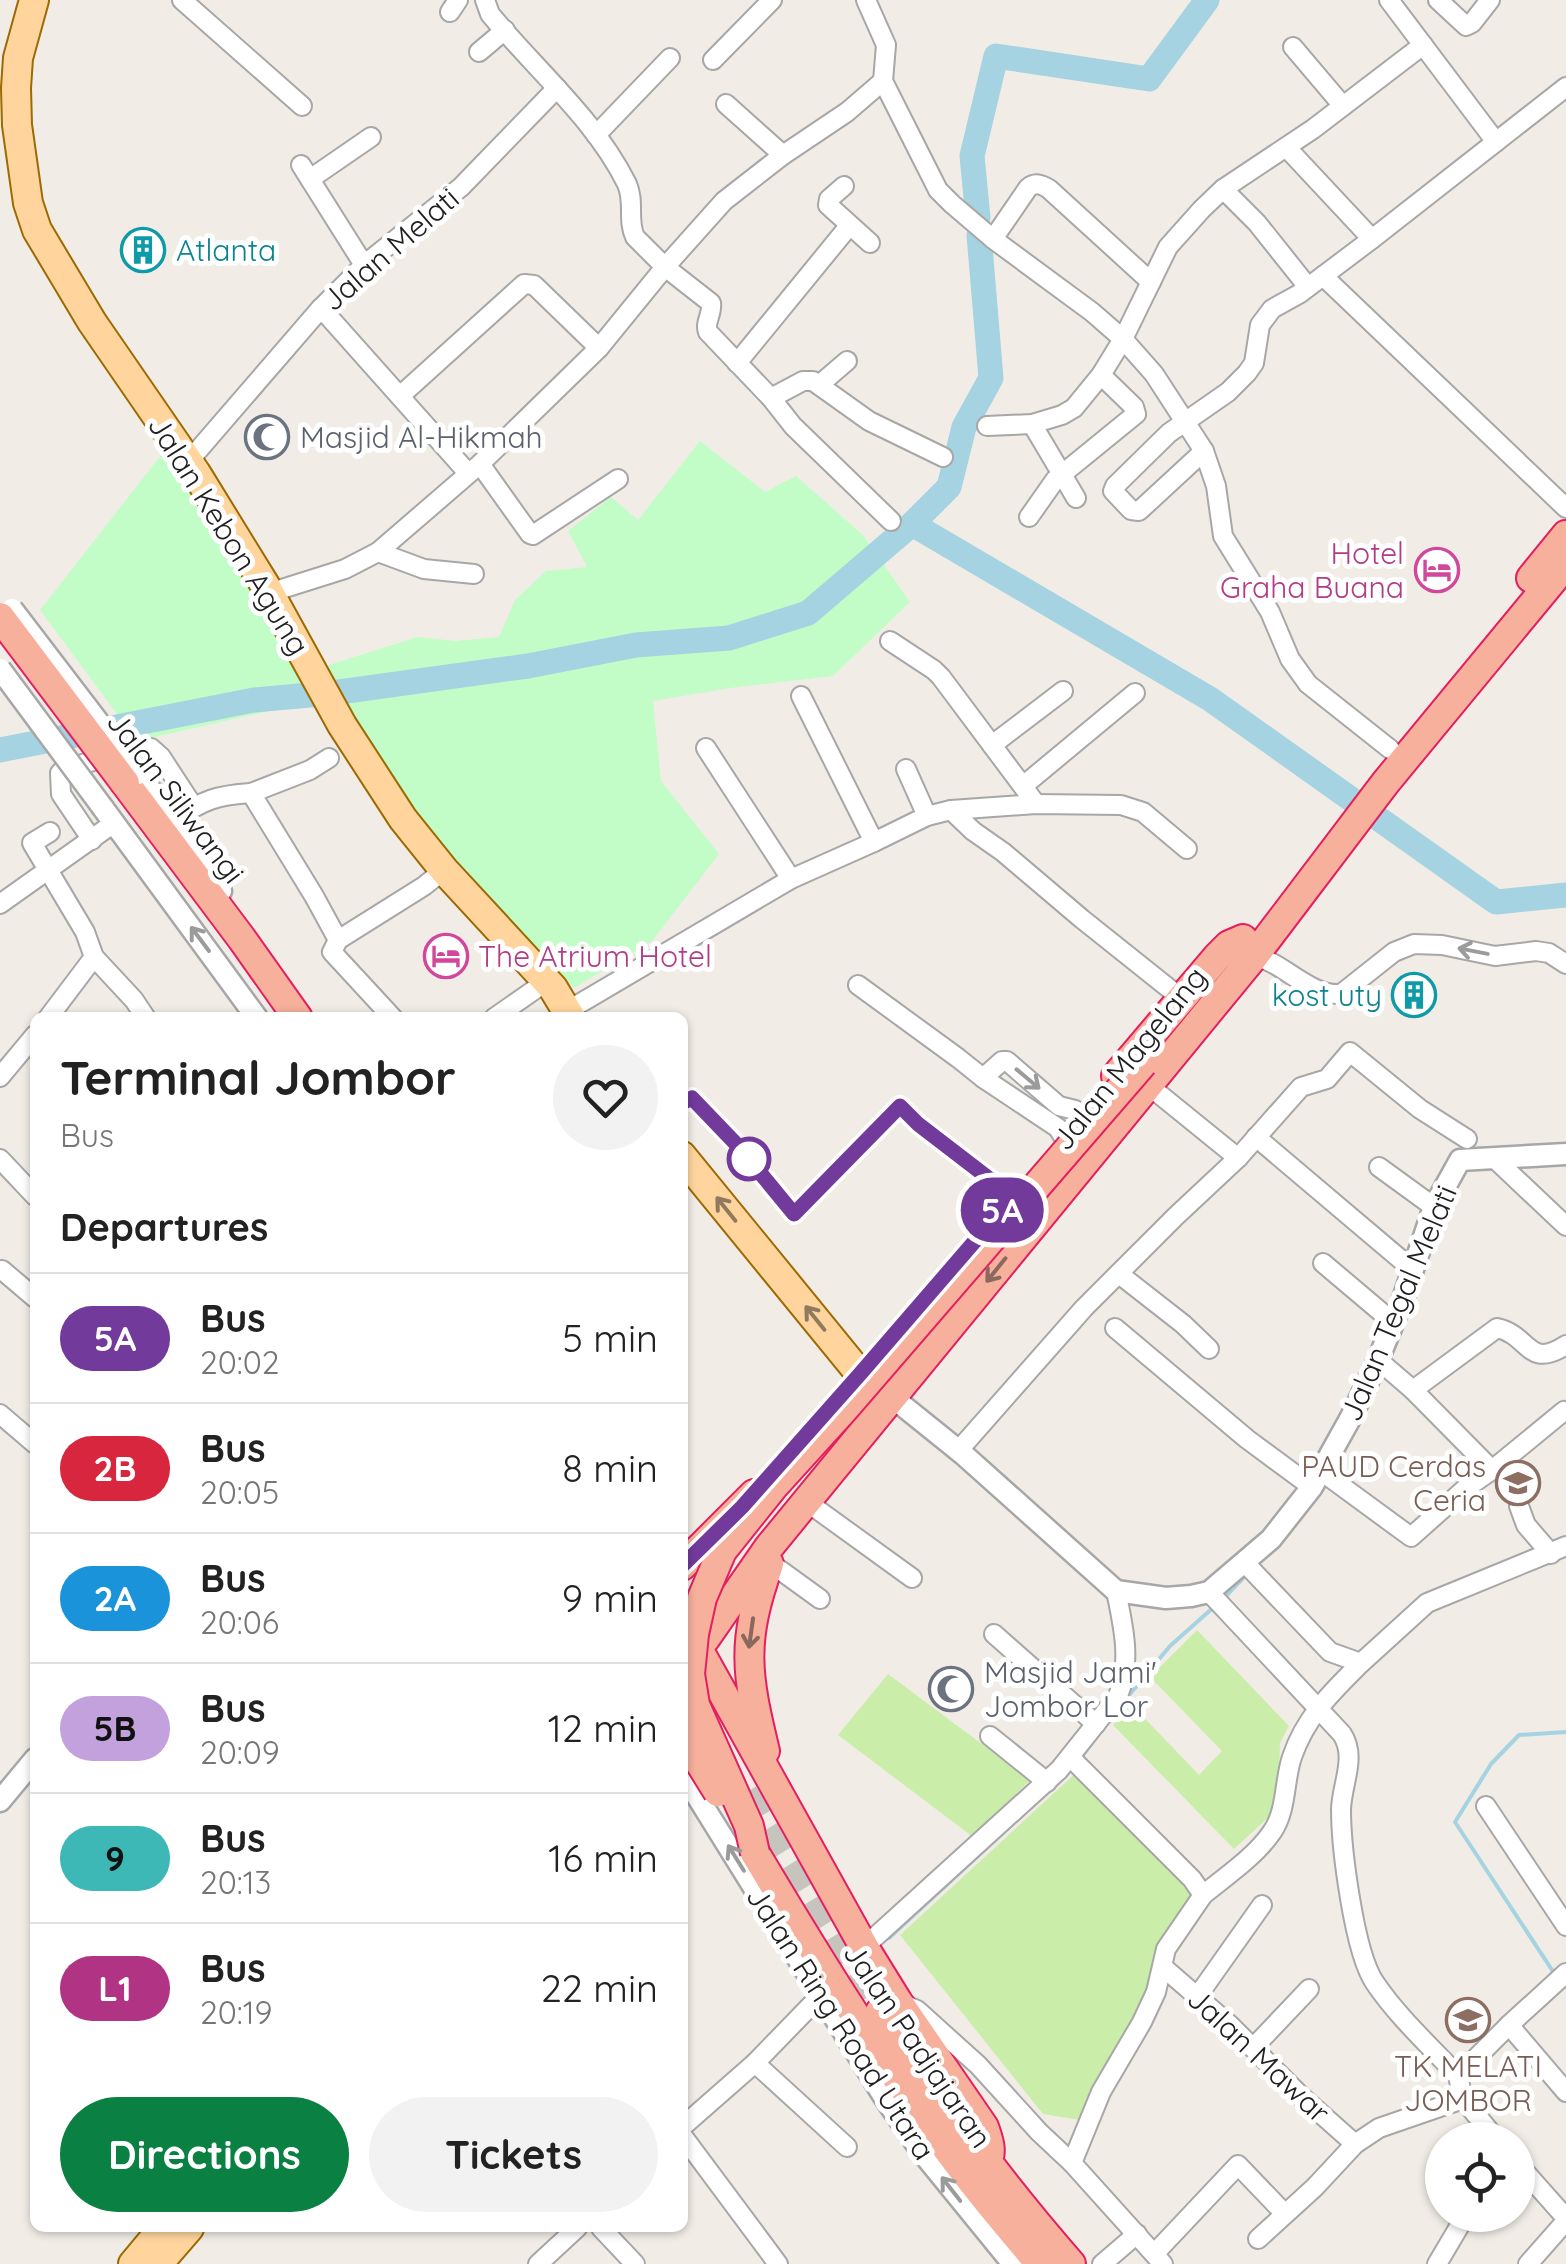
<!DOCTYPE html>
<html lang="en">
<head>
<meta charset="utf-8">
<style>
  :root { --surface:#fff; --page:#f2f2f2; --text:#222; --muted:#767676; --line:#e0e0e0; --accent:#0b8043 }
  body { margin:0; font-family:Quicksand,sans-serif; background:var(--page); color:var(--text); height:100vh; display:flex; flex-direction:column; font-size:38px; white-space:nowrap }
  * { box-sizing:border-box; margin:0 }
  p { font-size:32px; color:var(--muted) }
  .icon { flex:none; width:55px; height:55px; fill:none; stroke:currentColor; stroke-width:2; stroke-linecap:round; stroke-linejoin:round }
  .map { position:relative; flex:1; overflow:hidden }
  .details { position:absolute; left:30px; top:1012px; width:658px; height:1220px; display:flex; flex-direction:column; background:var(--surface); border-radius:15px; box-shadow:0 2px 8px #0004 }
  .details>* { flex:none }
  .badge { padding:0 20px; border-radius:32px; font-size:35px; line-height:65px }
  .tools { position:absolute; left:1425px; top:2122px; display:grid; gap:20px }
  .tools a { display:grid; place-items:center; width:110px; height:110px; border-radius:50%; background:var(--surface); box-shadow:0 2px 8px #0004; font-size:50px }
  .map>.badge { position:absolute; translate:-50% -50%; box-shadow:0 0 0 5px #fff }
  h2 { padding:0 30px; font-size:38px; line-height:90px }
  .round { display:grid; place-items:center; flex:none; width:105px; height:105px; border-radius:52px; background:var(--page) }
  .summary { display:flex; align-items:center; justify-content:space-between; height:170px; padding:0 30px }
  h1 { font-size:48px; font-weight:800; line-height:75px }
  .button { display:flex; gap:20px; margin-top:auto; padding:20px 30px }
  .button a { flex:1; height:115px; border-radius:60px; background:var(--accent); color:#fff; font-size:40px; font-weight:800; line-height:115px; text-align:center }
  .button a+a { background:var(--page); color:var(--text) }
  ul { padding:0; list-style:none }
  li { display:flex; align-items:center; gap:30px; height:130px; padding:0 30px; border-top:2px solid var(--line) }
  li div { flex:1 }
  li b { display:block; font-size:38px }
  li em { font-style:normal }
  li .badge { min-width:110px; font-weight:700; text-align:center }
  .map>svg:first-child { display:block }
  .grass { fill:#caedaa }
  .park { fill:#c2fcc7 }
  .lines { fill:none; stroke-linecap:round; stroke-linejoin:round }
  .stream { stroke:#a5d3e1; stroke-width:4 }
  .river { stroke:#a5d3e1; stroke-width:25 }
  .trunk-tunnel { stroke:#c7c4be; stroke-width:28; stroke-dasharray:28 14; stroke-linecap:butt }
  .minor-casing { stroke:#a7a7a7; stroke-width:22 }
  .tertiary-casing { stroke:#a7a7a7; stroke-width:25 }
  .primary-casing { stroke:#9c6a00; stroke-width:32 }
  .trunk-casing { stroke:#e41e60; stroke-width:32 }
  .minor { stroke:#fff; stroke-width:18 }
  .tertiary { stroke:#fff; stroke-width:20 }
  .primary { stroke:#ffd59d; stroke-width:28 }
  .trunk { stroke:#f6b09c; stroke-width:28 }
  .tertiary-bridge-casing { stroke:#a7a7a7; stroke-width:25; stroke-linecap:butt }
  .trunk-bridge-casing { stroke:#e41e60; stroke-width:32; stroke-linecap:butt }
  .tertiary-bridge { stroke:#fff; stroke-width:20 }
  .trunk-bridge { stroke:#f6b09c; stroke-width:28 }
  .oneway { stroke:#9b9b9b }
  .oneway2 { stroke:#907a5e }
  .oneway3 { stroke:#8b685e }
  .line-casing { stroke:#fff; stroke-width:22 }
  .line { stroke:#723a9b; stroke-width:15 }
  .stop-dot { fill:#fff; stroke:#723a9b; stroke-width:5 }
  .labels { text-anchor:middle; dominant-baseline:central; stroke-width:10; stroke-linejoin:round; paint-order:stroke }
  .street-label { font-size:30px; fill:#202020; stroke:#fff }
  .culture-label { font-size:30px; fill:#0d838f; stroke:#fff; text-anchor:start }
  .worship-label { font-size:30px; fill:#5b616d; stroke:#fff; text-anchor:start }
  .hotel-label { font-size:30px; fill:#b23c85; stroke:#fff; text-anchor:end }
  .education-label { font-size:30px; fill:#785e54; stroke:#fff; text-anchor:end }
</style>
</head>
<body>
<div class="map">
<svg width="1566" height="2264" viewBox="0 0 1566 2264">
  <rect width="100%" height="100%" fill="#f1ede6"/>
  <!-- grass -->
  <g class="grass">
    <path d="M1197 1630 1289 1726 1280 1743 1279 1775 1272 1814 1234 1849 1113 1725 1130 1703 1199 1775 1222 1751 1150 1677Z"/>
    <path d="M888 1674 1030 1780 973 1837 838 1735Z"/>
    <path d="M1078 1771 1196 1895 1152 1986 1080 2120 1043 2114 900 1935Z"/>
  </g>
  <!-- park -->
  <g class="park">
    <path d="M183 427 327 698 137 741 40 610Z"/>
    <path d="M700 441 765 492 796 476 863 535 910 602 833 676 730 688 653 701 661 781 719 854 652 941 574 988 435 844 339 699 323 667 417 637 455 641 499 637 515 600 546 571 587 567 568 531 611 497 638 520Z"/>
  </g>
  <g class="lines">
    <!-- stream -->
    <g class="stream">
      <path d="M1435 1235 1453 1193"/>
      <path d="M1224 1598 1245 1576"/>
      <path d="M1125 1700 1170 1646 1215 1606"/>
      <path d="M1083 1755 1104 1727"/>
      <path d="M889 1938 1070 1771"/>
      <path d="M1552 1976 1554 1973 1455 1822 1491 1764 1519 1735 1566 1732"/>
    </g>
    <!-- river -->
    <g class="river">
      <path d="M978 218 972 156 996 56 1149 79 1207 0"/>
      <path d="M912 524 949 487 964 427 991 378 979 235"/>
      <path d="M0 750 254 700 332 693 528 666 636 645 729 638 808 613 912 524 1210 699 1496 902 1566 895"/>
    </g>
    <!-- trunk-tunnel -->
    <path class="trunk-tunnel" d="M744 1794 880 2012"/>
    <defs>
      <g id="minor">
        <path d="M182 0 302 106"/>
        <path d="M485 0 490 14C536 70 594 118 627 184 635 202 627 220 635 237L665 267 711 303C713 313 704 323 708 332L771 398 793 426 891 521"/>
        <path d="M866 0 886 45 883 81 938 190 952 204 993 239 1092 312 1123 339 1154 374 1204 451 1216 486 1223 536 1270 612 1290 659 1308 684 1390 749"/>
        <path d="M1389 0 1496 142"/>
        <path d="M1438 0 1466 26 1472 23 1490 0"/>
        <path d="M450 12 458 0"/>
        <path d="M1293 47 1343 106"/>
        <path d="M479 52 505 30"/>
        <path d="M713 60 772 0"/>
        <path d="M726 104 783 155"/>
        <path d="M596 135 670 58"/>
        <path d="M1286 147 1372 239"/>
        <path d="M301 165 364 265"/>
        <path d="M310 179 371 137"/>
        <path d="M844 186 829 199 828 205 870 243"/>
        <path d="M1223 189 1257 223 1308 287"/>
        <path d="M993 239 1028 188C1035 182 1041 184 1049 189L1151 282"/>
        <path d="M1323 276 1566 508"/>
        <path d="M321 308 468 473"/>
        <path d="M737 363 849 226"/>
        <path d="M819 385 847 361"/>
        <path d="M400 396 524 284 534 285 599 348"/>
        <path d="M771 398 803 381H813L869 421 943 457"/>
        <path d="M1032 424 1076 498"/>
        <path d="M987 426 1032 424 1062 415 1074 408 1101 375 1123 339 1168 247 1202 209 1223 189 1313 129 1423 45"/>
        <path d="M1204 451 1139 511 1131 510 1113 491 1115 486 1169 433 1228 392 1247 373 1254 363 1260 325 1272 309 1299 294 1372 239 1566 87"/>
        <path d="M188 462 321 308 364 265 461 187 557 88"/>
        <path d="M480 464 530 534 533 535 618 479"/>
        <path d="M1029 517 1055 480 1136 414 1134 407 1101 375"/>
        <path d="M378 552 424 569 474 574"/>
        <path d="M269 593 345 569 378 552 480 464 599 348 665 267 724 201 783 155 847 112 883 81"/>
        <path d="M890 641 934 670 941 677 1036 804"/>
        <path d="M801 696 874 842"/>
        <path d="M992 745 1063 691"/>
        <path d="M706 748 791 879"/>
        <path d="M906 769 927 816"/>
        <path d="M1023 786 1135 693"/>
        <path d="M251 793 310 770 329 758"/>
        <path d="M951 810 973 831 1003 852 1082 919 1181 998"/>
        <path d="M175 820C202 800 218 795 251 793L314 896 338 940"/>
        <path d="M50 832 32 843 85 932 94 957"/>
        <path d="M92 840 61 794 60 773 64 769 138 749 151 748 161 757 193 806"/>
        <path d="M0 904 114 823"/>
        <path d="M1254 956C1285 963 1308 996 1341 994L1394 952 1414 944 1442 945 1495 956 1536 951 1549 953 1566 964"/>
        <path d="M858 985 958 1058 983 1078 1058 1128 1064 1138"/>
        <path d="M567 1011 791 879 874 842 927 816 951 810 1036 804 1121 805 1143 812 1187 849"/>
        <path d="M48 1018 94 957 134 1000 146 1018"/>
        <path d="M393 1018 332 952 338 940 424 886 444 870"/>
        <path d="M494 1018 547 981"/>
        <path d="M0 1077 35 1035"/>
        <path d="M983 1078 1002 1061H1007L1059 1106 1075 1110 1083 1116"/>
        <path d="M1148 1085 1238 1158"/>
        <path d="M1256 1137 1412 1269"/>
        <path d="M0 1159 35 1196"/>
        <path d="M1495 1159 1566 1226"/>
        <path d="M1379 1167 1434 1207"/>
        <path d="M1323 1263 1394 1323"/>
        <path d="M2 1270 35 1298"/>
        <path d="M1119 1274 1183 1324 1209 1349"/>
        <path d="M1115 1328 1247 1439 1312 1487"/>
        <path d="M1378 1360 1413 1390 1492 1470"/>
        <path d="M1413 1390 1497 1328C1530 1335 1527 1370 1566 1345"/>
        <path d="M0 1414 35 1444"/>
        <path d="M958 1451 1084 1308 1176 1216 1238 1158 1301 1087 1327 1079 1350 1052 1420 1109 1467 1139"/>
        <path d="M1321 1471 1411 1537 1466 1488 1492 1470 1564 1411 1566 1412"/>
        <path d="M807 1502 912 1578"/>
        <path d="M1519 1506 1526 1525 1551 1554"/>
        <path d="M762 1562 780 1570 820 1599"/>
        <path d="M1245 1563 1330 1652 1361 1663 1427 1603 1566 1546"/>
        <path d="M1209 1592 1342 1734C1357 1757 1342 1783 1341 1809 1341 1847 1354 1953 1375 1983 1398 2017 1430 2046 1458 2076"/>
        <path d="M994 1634 1096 1724"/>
        <path d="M990 1736 1047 1782"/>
        <path d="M1071 1758 1192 1879 1203 1895 1166 1949 1156 1992 1142 2022 1101 2092 1072 2163 1163 2264"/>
        <path d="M1486 1806 1566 1926"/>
        <path d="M1203 1895C1226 1876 1255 1857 1272 1832 1287 1811 1284 1780 1292 1757 1306 1716 1332 1692 1361 1663"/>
        <path d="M864 1947 1059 1770 1118 1696C1132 1662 1123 1625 1116 1591"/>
        <path d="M1163 1967 1230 2025 1302 2097 1355 2144"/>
        <path d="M1197 1997 1262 1905"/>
        <path d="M908 2006 917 2010 978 2065 1039 2132 1072 2163"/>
        <path d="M1509 2025 1566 2092"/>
        <path d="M1253 2048 1309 1989"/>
        <path d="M755 2063 847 2147"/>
        <path d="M1463 2099 1497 2140"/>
        <path d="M682 2127 755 2063 821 1995"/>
        <path d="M682 2135 778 2264"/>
        <path d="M1518 2164 1566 2218"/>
        <path d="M601 2228 635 2264"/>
        <path d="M1258 2239 1315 2187 1355 2144 1379 2128 1463 2099 1458 2076 1509 2025 1566 1973"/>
        <path d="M1155 2253 1238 2165 1285 2214"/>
        <path d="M538 2264 577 2228"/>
        <path d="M1102 2264 1137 2234"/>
        <path d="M1437 2264 1466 2215"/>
        <path d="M1528 2264 1566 2221"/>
      </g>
      <g id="tertiary">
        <path d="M138 774 175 820 221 891"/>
        <path d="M103 808 257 1018"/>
        <path d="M892 1397 964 1455 1116 1591 1166 1598 1191 1596 1209 1592 1271 1539 1312 1487 1351 1417 1378 1360 1403 1299 1434 1207 1460 1160 1566 1154"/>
        <path d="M682 1772 886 2100 921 2151 1013 2264"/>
        <path d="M0 1801 35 1759"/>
      </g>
      <g id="primary">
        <path d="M34 0 18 58 16 88 17 125 28 203 37 230 92 322 196 473 265 585 342 725 403 819 444 870 553 988 571 1018"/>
        <path d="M682 1156 860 1374"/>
        <path d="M133 2264 163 2228"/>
        <path d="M158 2264 189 2228"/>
      </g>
      <g id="trunk">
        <path d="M1531 578 1566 535"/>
        <path d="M125 783 242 939 298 1018"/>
        <path d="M1116 1076 1217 957 1229 945 1243 939"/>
        <path d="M682 1566 754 1494"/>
        <path d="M705 1639 769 1547 1254 956 1386 782 1566 564"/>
        <path d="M701 1654 864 1947 898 2002 984 2127C988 2139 993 2150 987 2163"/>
        <path d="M765 1751C746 1673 741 1642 769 1564"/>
        <path d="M755 1853C810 1945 867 2038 930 2125 964 2174 1002 2219 1040 2264"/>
        <path d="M880 2012C939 2100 1001 2184 1071 2264"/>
      </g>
    </defs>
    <!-- minor casing -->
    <use href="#minor" class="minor-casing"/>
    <!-- tertiary casing -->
    <use href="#tertiary" class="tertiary-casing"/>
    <!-- primary casing -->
    <use href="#primary" class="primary-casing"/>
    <!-- trunk casing -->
    <use href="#trunk" class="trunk-casing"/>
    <!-- minor -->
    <use href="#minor" class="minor"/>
    <!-- tertiary -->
    <use href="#tertiary" class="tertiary"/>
    <!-- primary -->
    <use href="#primary" class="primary"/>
    <!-- trunk -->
    <use href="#trunk" class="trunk"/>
    <defs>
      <g id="tertiary-bridge">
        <path d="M12 609 138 774"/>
        <path d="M0 669 103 808"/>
      </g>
      <g id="trunk-bridge">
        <path d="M0 617 125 783"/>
        <path d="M682 1734 718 1792"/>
        <path d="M755 1853 749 1826 695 1705 690 1674 694 1634 702 1598 722 1551 774 1486 844 1409 1143 1063"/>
      </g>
    </defs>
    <!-- tertiary-bridge casing -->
    <use href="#tertiary-bridge" class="tertiary-bridge-casing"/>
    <!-- trunk-bridge casing -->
    <use href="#trunk-bridge" class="trunk-bridge-casing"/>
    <!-- tertiary-bridge -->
    <use href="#tertiary-bridge" class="tertiary-bridge"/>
    <!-- trunk-bridge -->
    <use href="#trunk-bridge" class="trunk-bridge"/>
  </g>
  <!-- one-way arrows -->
  <defs><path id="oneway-shaft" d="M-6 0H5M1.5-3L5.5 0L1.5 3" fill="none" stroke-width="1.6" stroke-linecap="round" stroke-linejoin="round" transform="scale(2.5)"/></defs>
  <g class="oneway">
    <use href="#oneway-shaft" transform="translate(200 939) rotate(-127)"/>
    <use href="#oneway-shaft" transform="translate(1473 951) rotate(-169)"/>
    <use href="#oneway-shaft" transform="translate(1028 1079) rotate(40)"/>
    <use href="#oneway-shaft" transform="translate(736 1858) rotate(-122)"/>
    <use href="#oneway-shaft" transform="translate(951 2189) rotate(-128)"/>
  </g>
  <g class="oneway2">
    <use href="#oneway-shaft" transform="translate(726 1209) rotate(-129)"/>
    <use href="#oneway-shaft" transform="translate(815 1318) rotate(-129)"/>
  </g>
  <g class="oneway3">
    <use href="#oneway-shaft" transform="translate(996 1270) rotate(129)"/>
    <use href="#oneway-shaft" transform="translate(751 1633) rotate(98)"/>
  </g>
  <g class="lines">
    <defs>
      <path id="line" d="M682 1103 692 1098 738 1146 794 1214 900 1106 918 1124 1013 1197 860 1374 742 1507 682 1566"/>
    </defs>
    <!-- line casing -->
    <use href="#line" class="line-casing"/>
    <!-- line -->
    <use href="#line" class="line"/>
  </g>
  <!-- icons -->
  <defs>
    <symbol id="building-ring" viewBox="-11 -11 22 22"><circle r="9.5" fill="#fff" stroke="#0f9aa8" stroke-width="1.5"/><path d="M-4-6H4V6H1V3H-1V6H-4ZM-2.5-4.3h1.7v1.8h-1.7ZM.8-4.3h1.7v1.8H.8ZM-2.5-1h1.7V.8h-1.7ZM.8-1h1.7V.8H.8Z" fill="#0f9aa8"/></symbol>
    <symbol id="mosque-ring" viewBox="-11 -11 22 22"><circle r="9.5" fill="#fff" stroke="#6b7280" stroke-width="1.5"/><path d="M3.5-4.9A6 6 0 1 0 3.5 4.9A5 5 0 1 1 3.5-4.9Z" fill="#6b7280"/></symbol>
    <symbol id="hotel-ring" viewBox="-11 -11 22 22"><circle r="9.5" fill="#fff" stroke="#d1479c" stroke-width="1.5"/><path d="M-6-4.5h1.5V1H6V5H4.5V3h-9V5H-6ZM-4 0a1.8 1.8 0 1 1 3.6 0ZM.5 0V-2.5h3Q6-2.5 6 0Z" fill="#d1479c"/></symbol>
    <symbol id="school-ring" viewBox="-11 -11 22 22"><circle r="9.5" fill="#fff" stroke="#8d6e63" stroke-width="1.5"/><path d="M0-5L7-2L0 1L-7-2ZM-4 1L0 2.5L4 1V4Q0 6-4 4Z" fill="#8d6e63"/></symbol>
  </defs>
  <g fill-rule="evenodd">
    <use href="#building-ring" x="118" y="225" width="50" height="50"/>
    <use href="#mosque-ring" x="242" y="412" width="50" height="50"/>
    <use href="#hotel-ring" x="1412" y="545" width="50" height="50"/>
    <use href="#hotel-ring" x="421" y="931" width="50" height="50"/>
    <use href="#building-ring" x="1389" y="970" width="50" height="50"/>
    <use href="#school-ring" x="1493" y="1458" width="50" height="50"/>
    <use href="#mosque-ring" x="926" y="1664" width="50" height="50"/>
    <use href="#school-ring" x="1443" y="1995" width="50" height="50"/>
  </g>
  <!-- markers -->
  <circle class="stop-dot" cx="749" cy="1159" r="20"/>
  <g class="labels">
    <!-- street labels -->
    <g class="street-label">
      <text transform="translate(390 249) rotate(-41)">Jalan Melati</text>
      <text transform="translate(229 535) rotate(58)">Jalan Kebon Agung</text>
      <text transform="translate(176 797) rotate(53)">Jalan Siliwangi</text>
      <text transform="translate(1129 1058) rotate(-51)">Jalan Magelang</text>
      <text transform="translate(1398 1303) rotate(-67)">Jalan Tegal Melati</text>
      <text transform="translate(841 2023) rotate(57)">Jalan Ring Road Utara</text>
      <text transform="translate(918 2045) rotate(56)">Jalan Padjajaran</text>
      <text transform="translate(1259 2055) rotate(43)">Jalan Mawar</text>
    </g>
    <!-- culture labels -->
    <g class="culture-label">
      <text x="176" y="250">Atlanta</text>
      <text x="1382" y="995" text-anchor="end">kost uty</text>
    </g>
    <!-- worship labels -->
    <g class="worship-label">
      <text x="300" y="437">Masjid Al-Hikmah</text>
      <text x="984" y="1672">Masjid Jami'<tspan x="984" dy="34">Jombor Lor</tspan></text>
    </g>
    <!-- hotel labels -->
    <g class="hotel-label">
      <text x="1404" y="553">Hotel<tspan x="1404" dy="34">Graha Buana</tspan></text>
      <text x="478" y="956" text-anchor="start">The Atrium Hotel</text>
    </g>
    <!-- education labels -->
    <g class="education-label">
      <text x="1486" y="1466">PAUD Cerdas<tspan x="1486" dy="34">Ceria</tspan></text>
      <text x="1468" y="2066" text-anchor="middle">TK MELATI<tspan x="1468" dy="34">JOMBOR</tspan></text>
    </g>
  </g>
</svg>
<div class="tools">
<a><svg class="icon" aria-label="locate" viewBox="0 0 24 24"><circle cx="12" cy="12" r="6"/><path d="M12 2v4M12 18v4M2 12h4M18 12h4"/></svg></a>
</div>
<b class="badge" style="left:1002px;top:1210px;background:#723a9b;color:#fff">5A</b>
<section class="details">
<div class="summary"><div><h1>Terminal Jombor</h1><p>Bus</p></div><a class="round"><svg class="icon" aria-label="heart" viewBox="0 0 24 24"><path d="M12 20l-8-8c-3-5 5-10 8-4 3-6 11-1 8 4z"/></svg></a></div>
<h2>Departures</h2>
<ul>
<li><span class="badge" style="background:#723a9b;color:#fff">5A</span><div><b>Bus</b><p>20:02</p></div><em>5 min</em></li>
<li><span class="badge" style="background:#d7263d;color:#fff">2B</span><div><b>Bus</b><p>20:05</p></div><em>8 min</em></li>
<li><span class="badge" style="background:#1a93db;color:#fff">2A</span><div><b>Bus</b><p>20:06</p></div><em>9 min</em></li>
<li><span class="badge" style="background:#c3a1dd;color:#111">5B</span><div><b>Bus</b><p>20:09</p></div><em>12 min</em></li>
<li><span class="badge" style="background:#3eb7b7;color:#111">9</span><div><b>Bus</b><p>20:13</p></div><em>16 min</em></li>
<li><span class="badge" style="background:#b03483;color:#fff">L1</span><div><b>Bus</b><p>20:19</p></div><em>22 min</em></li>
</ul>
<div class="button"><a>Directions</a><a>Tickets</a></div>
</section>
</div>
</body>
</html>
